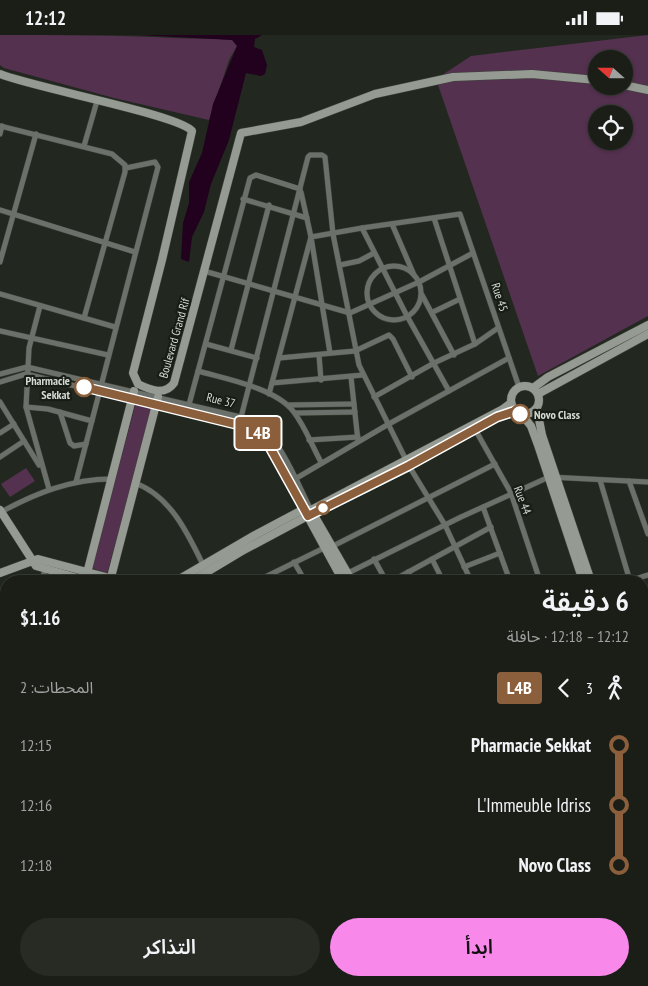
<!DOCTYPE html>
<html lang="ar">
<head>
<meta charset="utf-8">
<style>
  :root { --surface:#1a1e17; --page:#272b24; --text:#f1f3f6; --muted:#9fa2a1; --line:#383c36; --accent:#f888ea }
  body { margin:0; font-family:"PT Sans Narrow","Noto Sans Arabic",sans-serif; background:var(--page); color:var(--text); direction:rtl; height:100vh; display:flex; flex-direction:column; font-size:19px; white-space:nowrap }
  * { box-sizing:border-box; margin:0 }
  p { font-size:16px; color:var(--muted) }
  .icon { flex:none; width:28px; height:28px; fill:none; stroke:currentColor; stroke-width:2; stroke-linecap:round; stroke-linejoin:round }
  .map { position:relative; flex:1; overflow:hidden; direction:ltr }
  .side { position:absolute; left:0px; top:540px; width:649px; height:411px; display:flex; flex-direction:column; background:var(--surface); border-radius:20px 20px 0 0; box-shadow:0 1px 4px #0004,0 0 0 1px var(--line); direction:rtl }
  .side>* { flex:none }
  .badge { padding:0 10px; border-radius:4px; font-size:18px; line-height:32px }
  .needle { width:32px; rotate:291deg }
  .buttons { position:absolute; left:588px; top:15px; display:grid; gap:10px }
  .buttons a { display:grid; place-items:center; width:45px; height:45px; border-radius:50%; background:var(--surface); box-shadow:0 1px 4px #0004,0 0 0 1px var(--line); font-size:25px }
  .map>.badge { position:absolute; translate:-50% -50%; box-shadow:0 0 0 2px #fff }
  .legs { display:flex; align-items:center; gap:8px; height:55px; padding:0 20px; font-size:16px }
  .legs p { margin-inline-start:auto }
  .summary { display:flex; align-items:center; justify-content:space-between; height:85px; padding:0 20px }
  h1 { font-size:28px; font-weight:600; line-height:38px }
  .primary-button { display:flex; gap:10px; margin-top:auto; padding:10px 20px }
  .primary-button a { flex:1; height:58px; border-radius:30px; background:var(--accent); color:#111; font-size:20px; font-weight:600; line-height:58px; text-align:center }
  .primary-button a+a { background:var(--page); color:var(--text) }
  ul { padding:0 20px; list-style:none }
  li { display:flex; align-items:center; gap:18px; height:60px; font-size:19px }
  li i { display:grid; place-items:center; width:8px; height:100%; margin:0 6px; background:currentColor }
  li i::after { content:''; width:12px; height:12px; margin:-6px; border:4px solid; border-radius:50%; background:var(--surface) }
  li p { margin-inline-start:auto }
  li:first-child i { background:linear-gradient(#0000 50%,currentColor 0) }
  li:last-child i { background:linear-gradient(currentColor 50%,#0000 0) }
  .status { display:flex; justify-content:space-between; align-items:center; height:35px; padding:0 25px; background:var(--surface); direction:ltr }
  .status svg { height:14px; fill:currentColor }
  .map>svg:first-child { display:block }
  .green { fill:#54314f; fill-rule:evenodd }
  .water { fill:#21011e }
  .lines { fill:none; stroke-linecap:round; stroke-linejoin:round }
  .street-casing { stroke:#3f443c; stroke-width:6 }
  .secondary-casing { stroke:#3f443c; stroke-width:9 }
  .street { stroke:#6c706b; stroke-width:5 }
  .secondary { stroke:#959a93; stroke-width:8 }
  .line-1-casing { stroke:#fff; stroke-width:11 }
  .line-1 { stroke:#8b5e3c; stroke-width:8 }
  .stop-1-dot { fill:#fff; stroke:#8b5e3c; stroke-width:2.5 }
  .labels { text-anchor:middle; dominant-baseline:central; stroke-width:4.5; stroke-linejoin:round; paint-order:stroke }
  .street-label { font-size:12px; fill:#d6dad4; stroke:#181e16 }
  .stop-label { font-size:12px; font-weight:bold; fill:#d6dad4; stroke:#181e16; text-anchor:end }
</style>
</head>
<body>
<div class="status"><b>12:12</b><svg viewBox="0 0 49 12"><path d="M0 12V9h3v3zM5 12V6h3v6zM10 12V3h3v9zM15 12V0h3v12zM26 1h20v11H26zM47 4h2v5h-2z"/></svg></div>
<div class="map">
<svg width="648" height="951" viewBox="0 0 648 951">
  <rect width="100%" height="100%" fill="#22281f"/>
  <!-- green -->
  <g class="green">
    <path d="M0 0C59 0 117 0 175 3 195 4 213 3 233 5L237 11 229 25 209 85 114 63 4 33 0 30Z"/>
    <path d="M648 0V281L538 341 436 44 471 21ZM596 24H624V51H596ZM596 79H624V106H596Z"/>
    <path d="M138 369 150 372 152 375 107 539 92 533 135 371Z"/>
    <path d="M26 433 35 446 10 462 1 449Z"/>
    <path d="M6 859V924L0 947V883Z"/>
  </g>
  <!-- water -->
  <path class="water" d="M139 0H262L255 4 254 12 262 15 267 30 265 39 261 41 246 38 229 105 211 149 204 177 192 202 189 227 181 224 183 188 189 168V147L202 118 213 69 237 11 232 5Z"/>
  <g class="lines">
    <defs>
      <g id="street">
        <path d="M0 91 112 119 125 130V137L84 283"/>
        <path d="M0 99 2 91"/>
        <path d="M84 111 97 66"/>
        <path d="M243 164 307 183"/>
        <path d="M0 175 135 217"/>
        <path d="M434 183 475 309"/>
        <path d="M392 189 414 240"/>
        <path d="M362 193 407 281 449 356"/>
        <path d="M0 227 36 99"/>
        <path d="M340 230 359 226 374 218"/>
        <circle cx="394" cy="258" r="27"/>
        <path d="M204 236 350 278 419 247 473 218"/>
        <path d="M0 259 115 292"/>
        <path d="M422 260 454 320"/>
        <path d="M40 271 29 313 26 372 49 454"/>
        <path d="M433 277 460 264"/>
        <path d="M0 296 108 320"/>
        <path d="M206 309 257 323"/>
        <path d="M231 315 269 170"/>
        <path d="M330 318 311 202 362 193 460 179 519 352"/>
        <path d="M319 320 321 345"/>
        <path d="M279 323 355 316 389 300 393 304 412 342"/>
        <path d="M198 336C226 344 275 353 293 376 305 391 312 411 321 427"/>
        <path d="M0 339 27 332 249 384C279 398 296 446 311 475"/>
        <path d="M351 342 358 406"/>
        <path d="M0 347 26 339 252 394 267 407 304 474"/>
        <path d="M272 348 363 340"/>
        <path d="M269 359 311 202 301 157"/>
        <path d="M374 362 434 328 475 309 498 293"/>
        <path d="M0 367 39 430"/>
        <path d="M288 370 354 369"/>
        <path d="M26 372 48 374 92 386"/>
        <path d="M60 377 70 408 74 411 86 409"/>
        <path d="M187 377 250 143 256 140 300 154"/>
        <path d="M295 378 355 377"/>
        <path d="M239 390 308 122 310 120H322L325 122 333 199 359 330 409 431 445 490 471 546"/>
        <path d="M476 396 511 458 540 546"/>
        <path d="M0 398 14 389"/>
        <path d="M309 405 358 402"/>
        <path d="M0 422 24 406"/>
        <path d="M295 444 387 390 509 323"/>
        <path d="M600 445 630 546"/>
        <path d="M629 446 648 499"/>
        <path d="M76 447 158 132 155 127 126 133"/>
        <path d="M135 448C176 463 193 511 211 546"/>
        <path d="M483 472 510 546"/>
        <path d="M1 477C36 458 71 444 112 444"/>
        <path d="M333 511 495 429"/>
        <path d="M374 524 386 546"/>
        <path d="M432 524 443 546"/>
        <path d="M294 527 305 546"/>
        <path d="M464 532 500 518"/>
        <path d="M408 537 413 546"/>
        <path d="M348 538 461 482 549 442 648 447"/>
        <path d="M42 546 45 534"/>
        <path d="M257 546 324 513"/>
        <path d="M392 546 491 492"/>
        <path d="M629 546 648 540"/>
        <path d="M642 568 648 567"/>
        <path d="M642 577 648 593"/>
        <path d="M0 644 6 640"/>
        <path d="M643 692 648 700"/>
        <path d="M642 701 648 709"/>
        <path d="M0 706 5 686"/>
        <path d="M0 762 6 763"/>
        <path d="M0 829 6 830"/>
        <path d="M188 945 210 951"/>
        <path d="M389 945 392 951"/>
        <path d="M45 951 47 945"/>
        <path d="M75 951 87 945"/>
        <path d="M94 951 105 945"/>
        <path d="M138 951 139 945"/>
        <path d="M223 951 225 945"/>
        <path d="M254 951 256 945"/>
        <path d="M286 951 287 945"/>
        <path d="M356 951 358 945"/>
      </g>
      <g id="secondary">
        <path d="M0 39C31 52 180 80 192 96L162 225 133 338 138 349C150 355 165 361 174 348L241 98 301 87 375 59 453 42 532 39 596 45"/>
        <path d="M624 50 648 55"/>
        <circle cx="525" cy="365" r="14"/>
        <path d="M533 353 548 342 648 290"/>
        <path d="M538 359 648 299"/>
        <path d="M537 374 542 400 591 546"/>
        <path d="M522 380 531 391 538 410 583 546"/>
        <path d="M364 454 497 382 515 376"/>
        <path d="M0 475 36 531 88 546"/>
        <path d="M311 475 352 546"/>
        <path d="M306 478 343 546"/>
        <path d="M0 538 38 524 121 546"/>
        <path d="M85 546 134 356"/>
        <path d="M110 546 158 362"/>
        <path d="M176 546 255 500 304 474 311 475 503 374 511 368"/>
        <path d="M192 546 242 516 317 476"/>
        <path d="M0 869 6 845"/>
        <path d="M3 951 6 940"/>
        <path d="M315 951 317 945"/>
        <path d="M323 951 324 945"/>
        <path d="M558 951 560 945"/>
      </g>
    </defs>
    <!-- street casing -->
    <use href="#street" class="street-casing"/>
    <!-- secondary casing -->
    <use href="#secondary" class="secondary-casing"/>
    <!-- street -->
    <use href="#street" class="street"/>
    <!-- secondary -->
    <use href="#secondary" class="secondary"/>
  </g>
  <g class="lines">
    <defs>
      <path id="line-1" d="M84 352 239 390 256 396 267 407 308 481 408 431 497 382 515 376 520 379"/>
    </defs>
    <!-- line-1 casing -->
    <use href="#line-1" class="line-1-casing"/>
    <!-- line-1 -->
    <use href="#line-1" class="line-1"/>
  </g>
  <!-- markers -->
  <g class="stop-1-dot">
    <circle cx="84" cy="352" r="9"/>
    <circle cx="520" cy="379" r="9"/>
    <circle cx="323" cy="473" r="6"/>
  </g>
  <g class="labels">
    <!-- street labels -->
    <g class="street-label">
      <text transform="translate(500 262) rotate(72)">Rue 45</text>
      <text transform="translate(174 303) rotate(-74)">Boulevard Grand Rif</text>
      <text transform="translate(221 365) rotate(14)">Rue 37</text>
      <text transform="translate(523 465) rotate(69)">Rue 44</text>
    </g>
    <!-- stop labels -->
    <g class="stop-label">
      <text x="70" y="345">Pharmacie<tspan x="70" dy="14">Sekkat</tspan></text>
      <text x="534" y="379" text-anchor="start">Novo Class</text>
    </g>
  </g>
</svg>
<div class="buttons">
<a><svg class="needle" viewBox="-14 -14 28 28"><path d="M0-13l5 13h-10z" fill="#e53935"/><path d="M0 13l5-13h-10z" fill="#9fa2a1"/></svg></a>
<a><svg class="icon" aria-label="locate" viewBox="0 0 24 24"><circle cx="12" cy="12" r="6"/><path d="M12 2v4M12 18v4M2 12h4M18 12h4"/></svg></a>
</div>
<b class="badge" style="left:258px;top:398px;background:#8b5e3c;color:#fff">L4B</b>
<section class="side">
<div class="summary"><div><h1>6 دقيقة</h1><p>12:12 – 12:18 · حافلة</p></div><b>$1.16</b></div>
<div class="legs"><svg class="icon" aria-label="walk" viewBox="0 0 24 24"><circle cx="13" cy="4" r="2"/><path d="M13 8l-2 6 4 7M11 14l-3 7M7 12l3-4h3l4 4"/></svg>3<svg class="icon" aria-label="back" viewBox="0 0 24 24"><path d="M15 5l-7 7 7 7"/></svg><b class="badge" style="background:#8b5e3c;color:#fff">L4B</b><p>المحطات: 2</p></div>
<ul>
<li><i style="color:#8b5e3c"></i><b>Pharmacie Sekkat</b><p>12:15</p></li>
<li><i style="color:#8b5e3c"></i><span>L'Immeuble Idriss</span><p>12:16</p></li>
<li><i style="color:#8b5e3c"></i><b>Novo Class</b><p>12:18</p></li>
</ul>
<div class="primary-button"><a>ابدأ</a><a>التذاكر</a></div>
</section>
</div>
</body>
</html>
